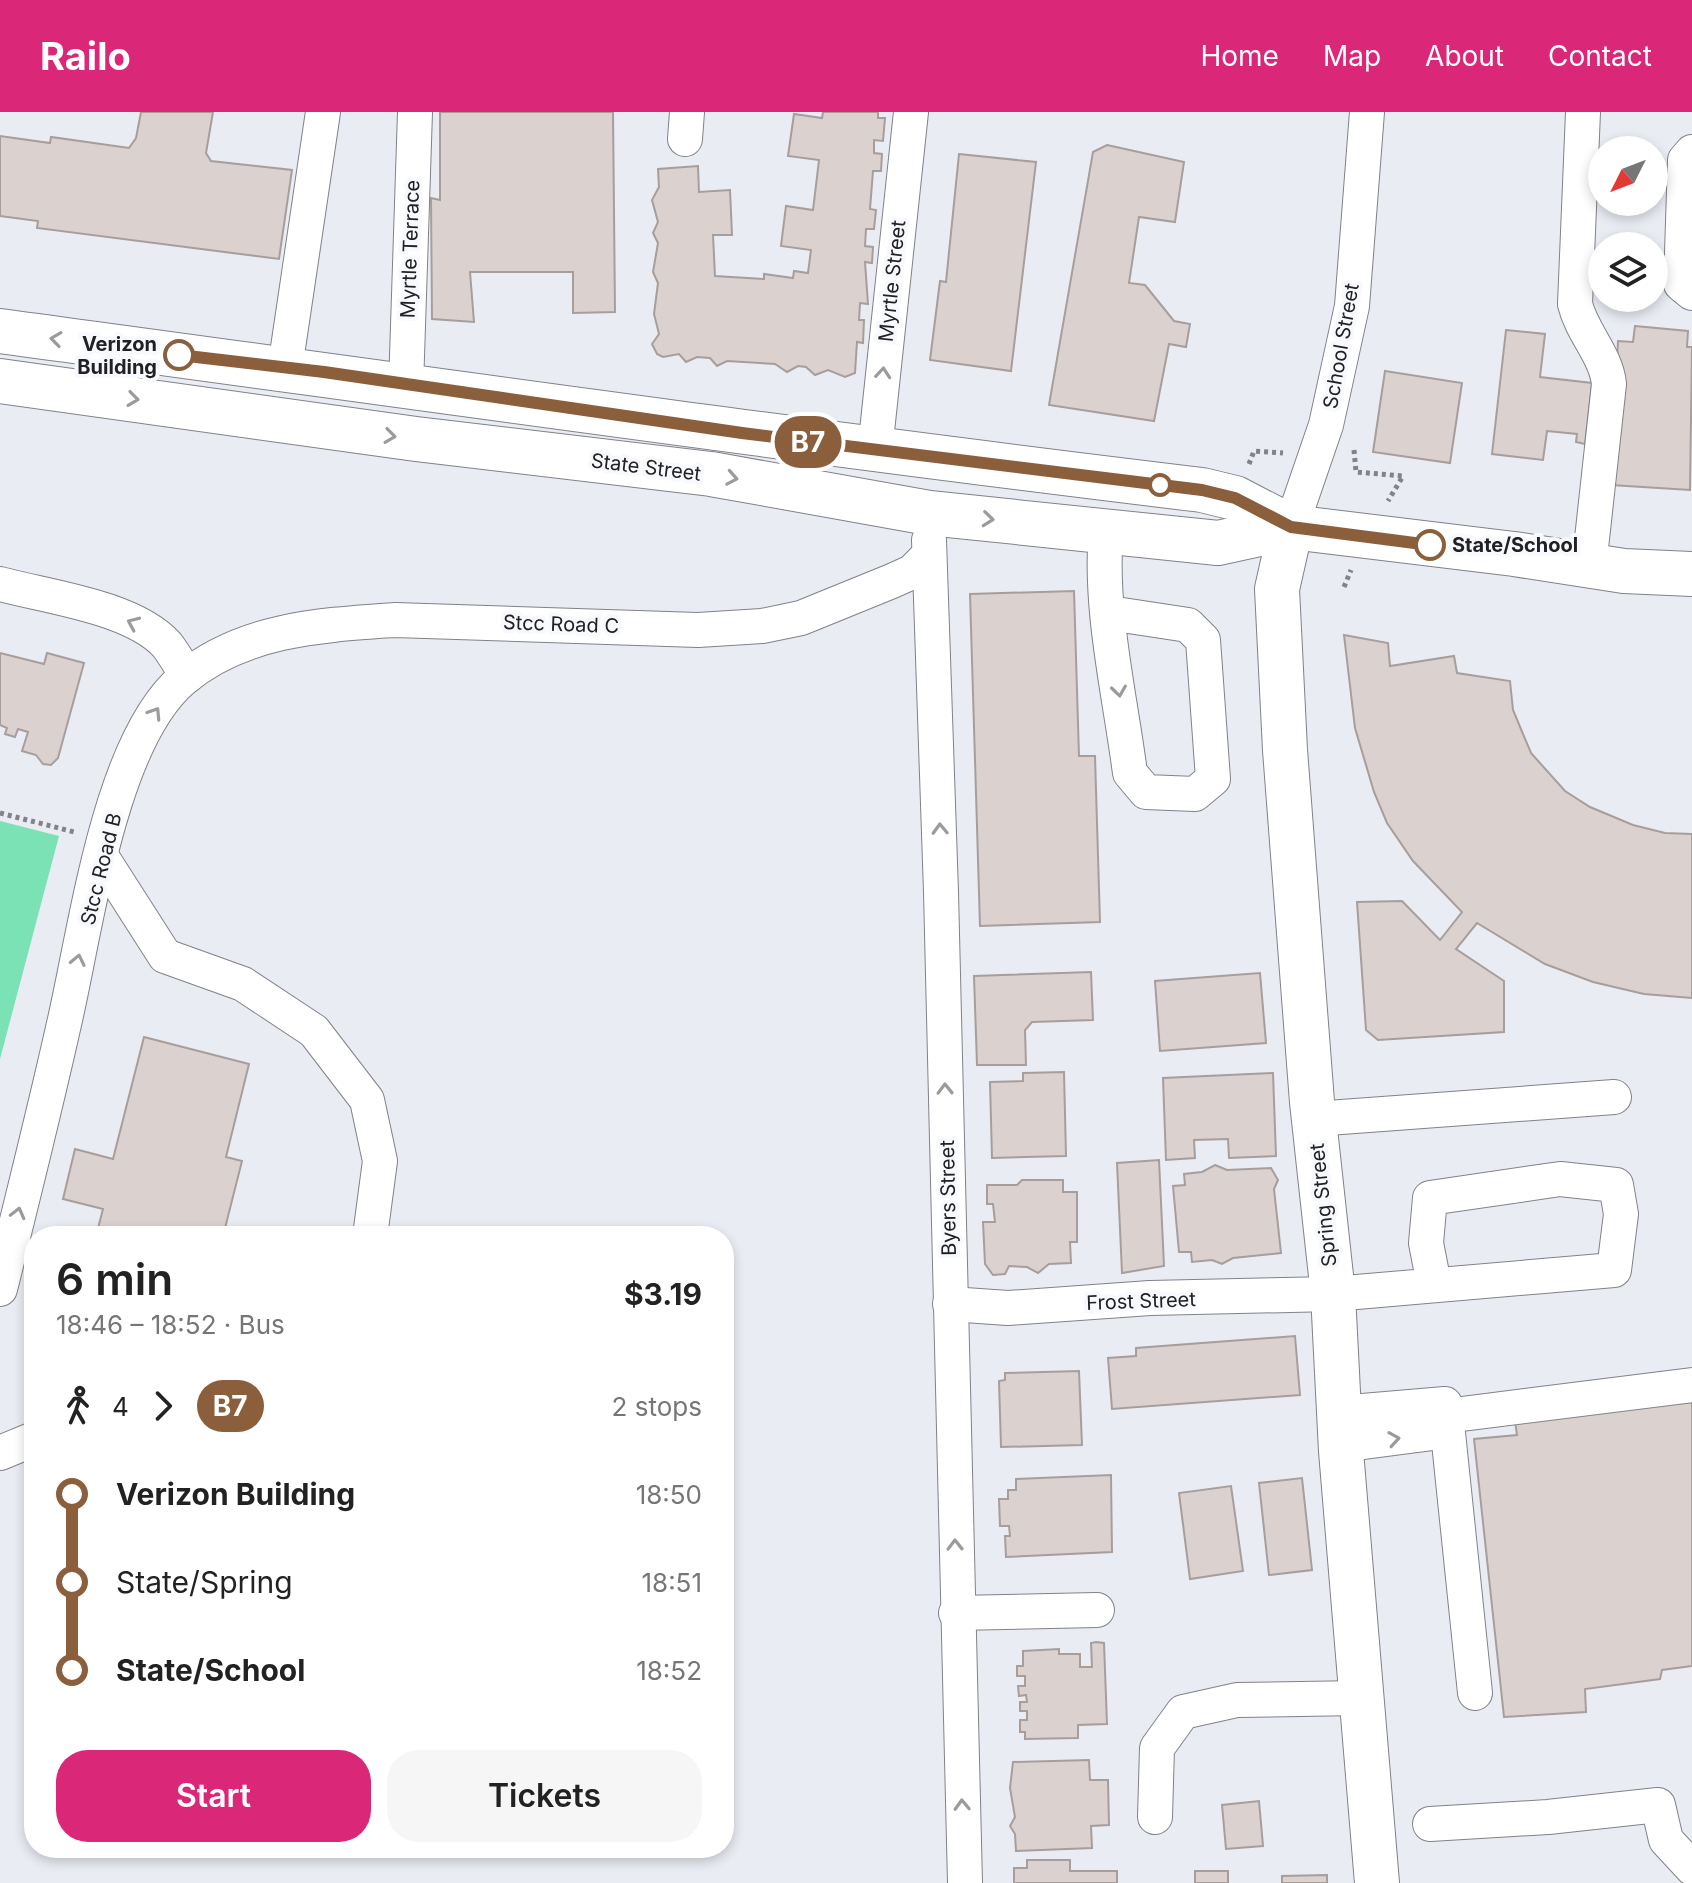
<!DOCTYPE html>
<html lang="en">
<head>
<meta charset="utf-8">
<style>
  :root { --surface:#fff; --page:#f6f6f6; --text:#222; --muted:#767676; --accent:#db2777 }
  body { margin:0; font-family:Inter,sans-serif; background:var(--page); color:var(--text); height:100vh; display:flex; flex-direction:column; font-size:30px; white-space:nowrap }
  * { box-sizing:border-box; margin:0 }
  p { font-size:26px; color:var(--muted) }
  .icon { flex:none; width:44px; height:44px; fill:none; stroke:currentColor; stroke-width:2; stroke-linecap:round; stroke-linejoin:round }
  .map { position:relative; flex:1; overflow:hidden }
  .side { position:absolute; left:24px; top:1114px; width:710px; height:632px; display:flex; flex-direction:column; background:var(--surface); border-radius:32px; box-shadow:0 4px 12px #0003 }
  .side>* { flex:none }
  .badge { padding:0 16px; border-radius:26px; font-size:28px; line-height:52px }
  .needle { width:52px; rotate:228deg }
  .fabs { position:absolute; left:1588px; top:24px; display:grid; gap:16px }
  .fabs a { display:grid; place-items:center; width:80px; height:80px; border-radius:50%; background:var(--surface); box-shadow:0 4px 12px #0003; font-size:40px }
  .map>.badge { position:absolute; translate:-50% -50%; box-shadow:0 0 0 4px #fff }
  .legs { display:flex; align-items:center; gap:12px; height:88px; padding:0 32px; font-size:26px }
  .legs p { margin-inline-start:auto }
  .headline { display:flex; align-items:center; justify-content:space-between; height:136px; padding:0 32px }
  h1 { font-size:44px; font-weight:600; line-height:60px }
  .cta { display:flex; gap:16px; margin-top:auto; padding:16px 32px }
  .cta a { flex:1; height:92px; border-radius:32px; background:var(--accent); color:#fff; font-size:32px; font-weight:600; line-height:92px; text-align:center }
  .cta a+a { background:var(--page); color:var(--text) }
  ul { padding:0 32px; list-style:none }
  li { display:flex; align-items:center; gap:28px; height:88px; font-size:30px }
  li i { display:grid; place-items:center; width:12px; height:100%; margin:0 10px; background:currentColor }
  li i::after { content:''; width:20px; height:20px; margin:-10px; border:6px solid; border-radius:50%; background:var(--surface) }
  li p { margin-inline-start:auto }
  li:first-child i { background:linear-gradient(#0000 50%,currentColor 0) }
  li:last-child i { background:linear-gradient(currentColor 50%,#0000 0) }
  header { display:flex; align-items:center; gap:48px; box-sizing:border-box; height:112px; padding:0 40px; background:var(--accent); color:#fff }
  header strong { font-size:38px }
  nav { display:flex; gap:44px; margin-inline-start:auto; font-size:28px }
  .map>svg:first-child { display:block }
  .green { fill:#7be2b5 }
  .building { fill:#dbd2d0; stroke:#a79e9c; stroke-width:2 }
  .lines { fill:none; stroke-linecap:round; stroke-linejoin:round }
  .minor-casing { stroke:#808289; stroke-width:36 }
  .major-casing { stroke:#808289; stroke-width:46 }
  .path { stroke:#828388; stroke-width:5; stroke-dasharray:4 4; stroke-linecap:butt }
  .minor { stroke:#fff; stroke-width:34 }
  .major { stroke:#fff; stroke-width:44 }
  .oneway { stroke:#9b9b9c }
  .line-1-casing { stroke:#fff; stroke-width:18 }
  .line-1 { stroke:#8b5e3c; stroke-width:12 }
  .stop-1-dot { fill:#fff; stroke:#8b5e3c; stroke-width:4 }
  .labels { text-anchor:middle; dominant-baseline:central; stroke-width:8; stroke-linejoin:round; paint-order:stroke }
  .street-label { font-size:20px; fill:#212124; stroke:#f8f9fe }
  .stop-label { font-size:20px; font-weight:bold; fill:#212124; stroke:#f8f9fe; text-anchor:end }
</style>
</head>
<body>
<header>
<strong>Railo</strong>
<nav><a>Home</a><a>Map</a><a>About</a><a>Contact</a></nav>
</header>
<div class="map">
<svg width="1692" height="1771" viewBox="0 0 1692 1771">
  <rect width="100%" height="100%" fill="#eaecf4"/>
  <!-- green -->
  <path class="green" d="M0 709 59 724 0 947Z"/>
  <!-- building -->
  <g class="building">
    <path d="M141 0H213L206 41 211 49 292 58 279 147 37 116 38 109 0 104V24L50 31 51 25 129 36 136 26Z"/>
    <path d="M440 0H613L615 200 573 201V160H470L474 210 432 207 431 86 440 88Z"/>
    <path d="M823 0H878V6H885L883 29 874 28V41L882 42 881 59H873L870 97 876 98 874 117H866L865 134 873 135 872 151 865 150 868 192 860 191 859 208H864L863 231 857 230 855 261 845 265 828 258 815 263 806 255 798 254 787 260 775 252 727 249 717 254 710 246 697 245 686 250 679 242 663 245 657 242 652 232 659 222 654 202 658 171 653 160 658 131 653 121 658 110 652 88 659 75 658 57 698 54 699 80 730 78 732 123H713L715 164 764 167V162L793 166 794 159 808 161 811 138 781 134 786 94 813 98 819 48 788 44 794 2 822 6Z"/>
    <path d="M1107 33 1184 50 1175 110 1139 105 1129 171 1145 173 1174 209 1190 212 1186 235 1169 232 1154 309 1049 293 1093 40Z"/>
    <path d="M959 42 1036 50 1011 259 930 248 940 169 946 170Z"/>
    <path d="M1635 214 1688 219 1687 235H1692L1690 378 1611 373 1618 229 1633 230Z"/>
    <path d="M1506 218 1545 222 1540 265 1592 271 1585 332 1576 330 1577 322 1547 319 1543 348 1492 342Z"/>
    <path d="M1385 259 1462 271 1450 351 1373 340Z"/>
    <path d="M1074 479 1079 644H1095L1100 810 980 814 970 482Z"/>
    <path d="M1344 523 1388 531 1390 554 1454 544 1457 561 1510 569 1513 598 1531 641 1565 679 1590 695 1633 713 1665 721 1692 722V886L1644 882 1593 870 1545 852 1477 811 1456 837 1504 869V920L1378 928 1366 918 1357 790 1402 789 1440 828 1462 800 1413 749 1387 711 1374 680 1355 616Z"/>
    <path d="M0 541 44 552 47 541 84 551 58 646 51 653 43 652 36 643 22 639 28 620 18 617 15 625 5 622 7 616 0 613Z"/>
    <path d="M1091 860 1093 908 1032 910 1025 918 1026 953H977L974 864Z"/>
    <path d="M1260 861 1266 931 1160 939 1155 869Z"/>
    <path d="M144 925 249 952 226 1045 242 1049 223 1124H96L103 1097 63 1087 75 1037 113 1047Z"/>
    <path d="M1064 960 1066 1044 992 1046 990 970 1023 969V961Z"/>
    <path d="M1273 961 1276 1044 1229 1046 1228 1027 1194 1028 1195 1046 1166 1048 1163 966Z"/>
    <path d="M1159 1048 1164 1154 1122 1161 1117 1051Z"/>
    <path d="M1215 1053 1227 1058 1271 1056 1278 1068 1274 1077 1281 1141 1233 1146 1222 1152 1212 1148 1192 1150 1191 1140H1179L1173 1074 1185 1073 1184 1062 1202 1060Z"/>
    <path d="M1022 1068H1063V1080H1077V1130H1070L1071 1151 1049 1152 1038 1161 1027 1155 1009 1154 1005 1162 993 1163 985 1152 983 1110H995L993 1092H987V1073H1017Z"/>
    <path d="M1295 1224 1300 1283 1112 1297 1108 1246 1136 1244V1236Z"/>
    <path d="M1079 1259 1082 1333 1001 1335 999 1269 1005 1268V1261Z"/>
    <path d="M1692 1290V1554L1662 1558 1660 1567 1585 1577 1586 1600 1504 1605 1474 1327 1517 1323 1515 1309Z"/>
    <path d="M1111 1363 1112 1440 1006 1445 1005 1424H1010L1009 1414H1000L999 1387H1008V1378H1016V1367Z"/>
    <path d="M1302 1366 1312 1458 1269 1463 1259 1371Z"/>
    <path d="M1231 1374 1243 1459 1190 1467 1179 1381Z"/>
    <path d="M1096 1530 1104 1531 1107 1612 1078 1613V1626L1025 1627V1620H1020V1608H1027V1599H1020V1590H1027L1026 1583 1019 1584 1018 1574H1025V1564H1017V1554H1023V1539L1059 1537V1542H1080V1555H1092L1091 1531Z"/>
    <path d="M1089 1648 1090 1668H1108L1109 1713 1091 1714 1092 1736 1016 1739 1015 1722 1010 1714 1015 1705 1010 1676 1013 1650Z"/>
    <path d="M1259 1689 1263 1734 1226 1737 1222 1693Z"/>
    <path d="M1027 1748H1070V1759H1117V1771H1014V1756H1027Z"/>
    <rect x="1195" y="1759" width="33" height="12"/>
    <path d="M1327 1763V1771H1282V1764Z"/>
  </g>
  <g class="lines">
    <defs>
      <g id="minor">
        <path d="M1583 0 1575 192C1582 221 1606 243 1609 272L1589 454"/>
        <path d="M685 27 687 0"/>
        <path d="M1692 40 1685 48 1681 172 1692 181"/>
        <path d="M285 256 323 0"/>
        <path d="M406 275 415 0"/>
        <path d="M875 338 911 0"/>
        <path d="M1291 415 1326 313 1352 194 1367 0"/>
        <path d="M1106 419C1099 498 1120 583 1130 661L1146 680 1195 682 1213 667 1203 528 1188 513 1109 501"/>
        <path d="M929 428 941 780 965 1771"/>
        <path d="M0 472C48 485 133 495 167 533 174 542 181 554 187 564"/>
        <path d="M101 744 165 844 243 872 314 919 367 988 380 1049 370 1124"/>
        <path d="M1314 1007 1614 985"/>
        <path d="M0 1177C22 1089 44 1001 64 912 86 818 109 630 183 567 243 517 321 513 395 508L698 518 762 514 801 506 892 469 912 460 929 443"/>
        <path d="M950 1192 1008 1196 1150 1186 1333 1182 1614 1158 1621 1102 1616 1073 1560 1067 1430 1086 1426 1131 1434 1172"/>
        <path d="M1339 1301 1445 1292 1475 1581"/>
        <path d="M1446 1304 1692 1273"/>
        <path d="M1341 1333 1448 1319"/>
        <path d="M0 1341 34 1327"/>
        <path d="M956 1501 1097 1498"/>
        <path d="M1155 1705 1157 1636 1183 1600 1237 1588 1361 1586"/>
        <path d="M1430 1712 1548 1705 1658 1693 1666 1728 1692 1756"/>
      </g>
      <g id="major">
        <path d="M0 219C401 273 801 330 1202 378L1235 386 1291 415 1514 442 1624 459 1692 462"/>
        <path d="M0 269 416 327 711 362 929 401 1218 431 1291 415"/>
        <path d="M1291 415 1277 477 1285 638 1312 990 1333 1182 1341 1339 1377 1771"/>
      </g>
    </defs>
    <!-- minor casing -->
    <use href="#minor" class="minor-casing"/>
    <!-- major casing -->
    <use href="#major" class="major-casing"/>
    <!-- path -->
    <g class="path">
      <path d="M1354 338 1356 360 1403 364 1388 389"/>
      <path d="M1249 352 1254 339 1283 341"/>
      <path d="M1344 475 1351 458"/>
      <path d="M0 701 74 720"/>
    </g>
    <!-- minor -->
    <use href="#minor" class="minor"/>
    <!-- major -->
    <use href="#major" class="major"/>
  </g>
  <!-- one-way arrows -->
  <defs><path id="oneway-chevron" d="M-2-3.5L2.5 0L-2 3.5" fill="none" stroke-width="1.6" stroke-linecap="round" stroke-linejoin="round" transform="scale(2)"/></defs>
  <g class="oneway">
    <use href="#oneway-chevron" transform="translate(56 227) rotate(-172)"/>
    <use href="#oneway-chevron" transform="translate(883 261) rotate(-85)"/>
    <use href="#oneway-chevron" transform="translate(133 287) rotate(8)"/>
    <use href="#oneway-chevron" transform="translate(390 324) rotate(8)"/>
    <use href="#oneway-chevron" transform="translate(732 366) rotate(10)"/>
    <use href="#oneway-chevron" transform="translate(988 407) rotate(6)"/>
    <use href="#oneway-chevron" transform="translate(133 511) rotate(-156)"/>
    <use href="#oneway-chevron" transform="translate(1119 579) rotate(82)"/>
    <use href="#oneway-chevron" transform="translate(155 601) rotate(-57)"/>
    <use href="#oneway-chevron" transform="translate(940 717) rotate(-92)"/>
    <use href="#oneway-chevron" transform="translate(78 848) rotate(-78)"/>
    <use href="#oneway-chevron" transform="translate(945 977) rotate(-91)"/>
    <use href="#oneway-chevron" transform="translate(18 1101) rotate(-76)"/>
    <use href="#oneway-chevron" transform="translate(1394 1327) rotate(-9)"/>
    <use href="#oneway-chevron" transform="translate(955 1433) rotate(-91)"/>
    <use href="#oneway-chevron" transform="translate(962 1693) rotate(-92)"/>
  </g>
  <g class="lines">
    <defs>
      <path id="line-1" d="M179 243 324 260 742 321 1202 378 1235 386 1291 415 1430 433"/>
    </defs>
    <!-- line-1 casing -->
    <use href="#line-1" class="line-1-casing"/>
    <!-- line-1 -->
    <use href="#line-1" class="line-1"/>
  </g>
  <!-- markers -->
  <g class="stop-1-dot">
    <circle cx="179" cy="243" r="14"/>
    <circle cx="1160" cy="373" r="10"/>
    <circle cx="1430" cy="433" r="14"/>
  </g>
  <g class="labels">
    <!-- street labels -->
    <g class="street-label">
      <text transform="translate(410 137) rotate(-88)">Myrtle Terrace</text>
      <text transform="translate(892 169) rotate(-84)">Myrtle Street</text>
      <text transform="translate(1341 234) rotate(-80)">School Street</text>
      <text transform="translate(646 355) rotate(7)">State Street</text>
      <text transform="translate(561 512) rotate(2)">Stcc Road C</text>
      <text transform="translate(101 757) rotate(-76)">Stcc Road B</text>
      <text transform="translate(948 1086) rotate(-91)">Byers Street</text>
      <text transform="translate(1323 1093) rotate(-96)">Spring Street</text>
      <text transform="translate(1141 1189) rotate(-2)">Frost Street</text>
    </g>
    <!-- stop labels -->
    <g class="stop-label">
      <text x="157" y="232">Verizon<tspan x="157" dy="23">Building</tspan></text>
      <text x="1452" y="433" text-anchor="start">State/School</text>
    </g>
  </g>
</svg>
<div class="fabs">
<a><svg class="needle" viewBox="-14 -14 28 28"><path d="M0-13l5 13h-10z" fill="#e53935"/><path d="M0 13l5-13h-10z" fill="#767676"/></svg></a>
<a><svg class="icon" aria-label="layers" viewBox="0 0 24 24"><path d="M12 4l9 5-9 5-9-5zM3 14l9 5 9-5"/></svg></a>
</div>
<b class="badge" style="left:808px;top:330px;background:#8b5e3c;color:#fff">B7</b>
<section class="side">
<div class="headline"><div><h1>6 min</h1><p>18:46 – 18:52 · Bus</p></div><b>$3.19</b></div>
<div class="legs"><svg class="icon" aria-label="walk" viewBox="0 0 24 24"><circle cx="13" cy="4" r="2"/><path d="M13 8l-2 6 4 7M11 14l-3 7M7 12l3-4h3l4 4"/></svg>4<svg class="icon" aria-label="forward" viewBox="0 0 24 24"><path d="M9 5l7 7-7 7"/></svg><b class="badge" style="background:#8b5e3c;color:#fff">B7</b><p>2 stops</p></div>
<ul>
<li><i style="color:#8b5e3c"></i><b>Verizon Building</b><p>18:50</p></li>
<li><i style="color:#8b5e3c"></i><span>State/Spring</span><p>18:51</p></li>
<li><i style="color:#8b5e3c"></i><b>State/School</b><p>18:52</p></li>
</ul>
<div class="cta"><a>Start</a><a>Tickets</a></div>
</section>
</div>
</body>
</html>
